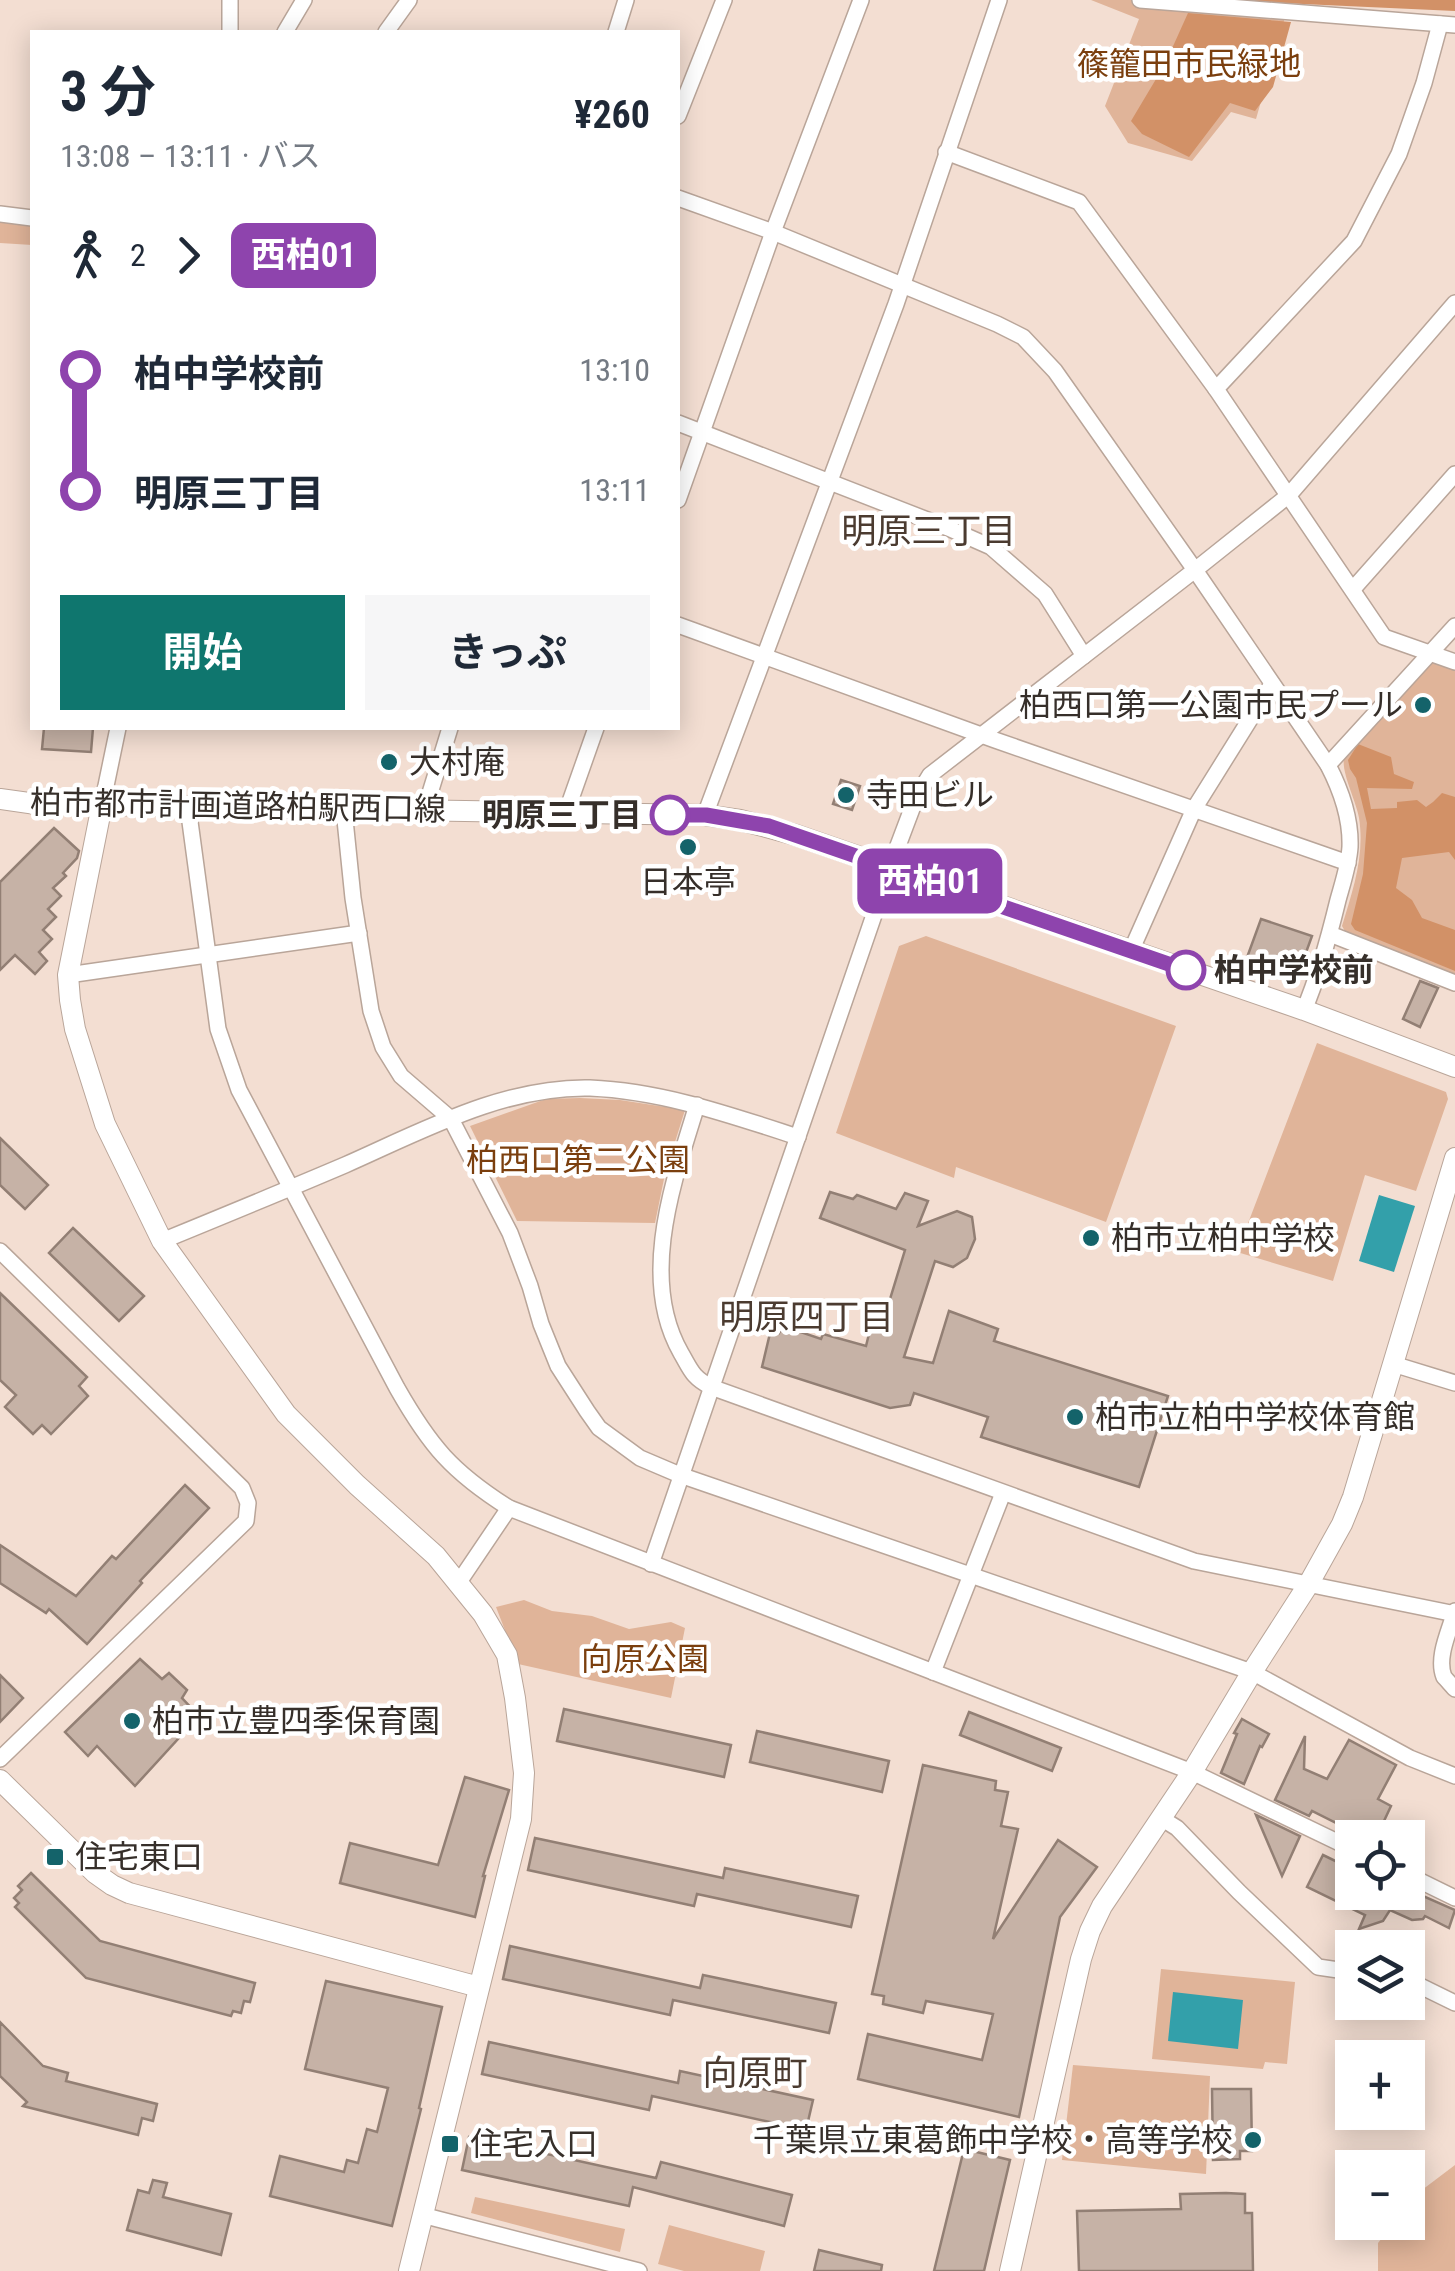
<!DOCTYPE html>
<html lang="ja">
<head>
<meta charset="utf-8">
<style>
  :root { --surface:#fff; --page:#f6f6f7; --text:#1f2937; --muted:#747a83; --accent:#0f766e }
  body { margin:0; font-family:"Roboto Condensed","Noto Sans JP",sans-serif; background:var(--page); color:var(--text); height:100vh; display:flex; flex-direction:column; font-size:38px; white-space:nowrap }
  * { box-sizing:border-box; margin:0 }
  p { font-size:32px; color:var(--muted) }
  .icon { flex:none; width:55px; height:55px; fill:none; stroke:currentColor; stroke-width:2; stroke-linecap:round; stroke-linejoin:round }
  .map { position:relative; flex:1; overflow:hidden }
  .sheet { position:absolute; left:30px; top:30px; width:650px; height:700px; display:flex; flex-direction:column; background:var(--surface); border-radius:0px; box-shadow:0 5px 25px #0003 }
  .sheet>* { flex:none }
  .badge { padding:0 20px; border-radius:15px; font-size:35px; line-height:65px }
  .tools { position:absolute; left:1335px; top:1820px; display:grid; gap:20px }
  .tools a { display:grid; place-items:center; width:90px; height:90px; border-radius:0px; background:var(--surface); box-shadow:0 5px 25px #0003; font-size:50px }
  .map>.badge { position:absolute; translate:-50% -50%; box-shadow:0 0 0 5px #fff }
  .legs { display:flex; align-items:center; gap:15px; height:110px; padding:0 30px; font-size:32px }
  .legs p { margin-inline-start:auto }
  .headline { display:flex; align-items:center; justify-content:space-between; height:170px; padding:0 30px }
  h1 { font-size:55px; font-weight:700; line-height:75px }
  .action { display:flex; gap:20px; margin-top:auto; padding:20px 30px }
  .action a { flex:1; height:115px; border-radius:0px; background:var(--accent); color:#fff; font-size:40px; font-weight:700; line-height:115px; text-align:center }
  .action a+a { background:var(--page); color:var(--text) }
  ul { padding:0 30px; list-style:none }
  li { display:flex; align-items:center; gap:35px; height:120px; font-size:38px }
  li i { display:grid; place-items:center; width:15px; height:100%; margin:0 12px; background:currentColor }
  li i::after { content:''; width:25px; height:25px; margin:-12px; border:8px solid; border-radius:50%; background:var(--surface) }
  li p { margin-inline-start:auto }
  li:first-child i { background:linear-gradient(#0000 50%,currentColor 0) }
  li:last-child i { background:linear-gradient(currentColor 50%,#0000 0) }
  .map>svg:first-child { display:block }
  .green { fill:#e0b499 }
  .forest { fill:#d29167 }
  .water { fill:#33a0aa }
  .building { fill:#c6b2a6; stroke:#927f74; stroke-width:2.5 }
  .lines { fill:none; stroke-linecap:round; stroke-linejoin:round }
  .minor-casing { stroke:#b9a599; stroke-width:18 }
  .tertiary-casing { stroke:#b9a599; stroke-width:22 }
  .minor { stroke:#fff; stroke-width:15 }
  .tertiary { stroke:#fff; stroke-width:20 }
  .line-1-casing { stroke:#fff; stroke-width:22 }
  .line-1 { stroke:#8e44ad; stroke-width:15 }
  .poi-dot { fill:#14636a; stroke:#fff; stroke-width:4 }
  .stop-1-dot { fill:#fff; stroke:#8e44ad; stroke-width:5 }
  .labels { text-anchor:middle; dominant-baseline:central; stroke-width:9; stroke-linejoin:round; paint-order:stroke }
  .park-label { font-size:32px; fill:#7b3f0e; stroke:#fff }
  .poi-label { font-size:32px; fill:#362f2a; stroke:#fff; text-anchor:start }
  .street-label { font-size:32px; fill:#362f2a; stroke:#fff }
  .stop-label { font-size:32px; font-weight:bold; fill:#362f2a; stroke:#fff; text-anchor:end }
  .neighbourhood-label { font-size:35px; fill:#4b3b30; stroke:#fff }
</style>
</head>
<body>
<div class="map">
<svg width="1455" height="2271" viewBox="0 0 1455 2271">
  <rect width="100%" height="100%" fill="#f3ded2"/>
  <!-- green -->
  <g class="green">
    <path d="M1091 0H1290L1256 119 1231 112 1192 161 1128 143 1105 106 1139 19Z"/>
    <path d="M0 219 32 223V245L0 243Z"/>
    <path d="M1437 662 1455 668V977L1346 933 1342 926C1353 890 1365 855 1359 818 1356 800 1341 773 1344 757L1429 663Z"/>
    <path d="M926 936 1176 1026 1106 1222 956 1167 954 1178 836 1133 899 946Z"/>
    <path d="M1317 1043 1446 1092 1448 1099 1416 1191 1365 1175 1333 1281 1237 1252Z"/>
    <path d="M580 1098 620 1100 685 1110 665 1174 655 1223 517 1221 470 1126 546 1099Z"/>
    <path d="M524 1600 552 1611 592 1616 629 1629 671 1622 685 1628 671 1698 518 1664 496 1607Z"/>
    <path d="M1161 1969 1295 1982 1287 2064 1265 2062 1263 2069 1152 2059Z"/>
    <path d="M1073 2065 1210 2076 1206 2174 1062 2160Z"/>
    <path d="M1455 2165V2271H1378V2243L1394 2223 1408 2222V2206L1418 2193Z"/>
    <path d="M475 2197 625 2229 620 2252 471 2213Z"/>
    <path d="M669 2225 765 2251 760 2271H684L658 2264Z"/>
  </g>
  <!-- forest -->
  <g class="forest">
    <path d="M1219 0H1455V11Z"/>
    <path d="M1188 13 1291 22 1273 87 1255 111 1230 103 1189 157 1142 134 1131 121 1165 64Z"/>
    <path d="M1358 744 1391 757 1394 774 1414 782 1412 789 1367 788 1371 809 1397 808V802L1417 800 1426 807 1433 802 1442 793 1455 797V860L1449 852 1402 858 1396 888 1412 900 1422 918 1455 930V971L1355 930 1351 924 1363 874 1367 823 1356 778 1350 769 1348 760Z"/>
  </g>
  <!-- water -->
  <g class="water">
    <path d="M1379 1195 1415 1206 1394 1272 1359 1261Z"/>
    <path d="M1173 1992 1243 2000 1238 2049 1168 2041Z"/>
  </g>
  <!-- building -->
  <g class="building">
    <path d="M44 728H93L91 752 42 749Z"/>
    <path d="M841 780 860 786 852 810 833 804Z"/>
    <path d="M54 828 79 851 77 858 63 873 66 876 53 888 61 896 48 909 56 917 43 930 52 939 39 952 47 961 35 974 15 955 0 970V882Z"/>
    <path d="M1261 919 1312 936 1296 980 1245 963Z"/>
    <path d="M1420 981 1438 988 1420 1027 1403 1019Z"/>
    <path d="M0 1138 48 1185 25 1209 0 1185Z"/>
    <path d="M830 1192 853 1199 857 1195 896 1209 905 1193 928 1201 918 1226 957 1211 972 1217 975 1239 967 1258 953 1267 935 1261 904 1357 933 1363 949 1311 998 1329 994 1341 1168 1396 1139 1487 981 1437 988 1417 914 1393 910 1405 890 1408 762 1367 771 1329 779 1333 783 1326 821 1339 823 1334 866 1346 872 1322H883L905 1250 820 1218Z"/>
    <path d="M73 1228 144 1296 119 1321 49 1253Z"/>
    <path d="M0 1293 87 1377 79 1386 88 1396 51 1434 42 1425 33 1434 5 1407 16 1395 0 1380Z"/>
    <path d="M185 1485 209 1508 140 1581 142 1583 87 1644 49 1609 46 1613 0 1583V1545L76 1596 112 1556 116 1559Z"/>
    <path d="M140 1659 162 1679 169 1673 187 1690 182 1698 199 1716 135 1786 97 1746 88 1756 65 1732Z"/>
    <path d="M0 1675 23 1698 0 1722Z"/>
    <path d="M564 1709 731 1745 724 1777 557 1741Z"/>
    <path d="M969 1712 1061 1748 1052 1771 960 1735Z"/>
    <path d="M1242 1719 1269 1734 1262 1747 1260 1746 1244 1784 1221 1773 1237 1734 1234 1733Z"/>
    <path d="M757 1731 889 1761 882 1792 750 1762Z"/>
    <path d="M1305 1736 1304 1769 1327 1779 1349 1740 1396 1765 1378 1799 1391 1806 1376 1838H1366L1312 1811 1309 1816 1275 1800Z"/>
    <path d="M923 1765 996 1781 995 1790 1008 1792 1001 1826 1018 1829 993 1939 1058 1840 1097 1867 1060 1917 1019 2117 858 2079 868 2034 982 2060 993 2014 926 2001 923 2013 883 2004 884 1996 872 1994Z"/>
    <path d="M465 1777 509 1790 483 1876H485L475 1917 340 1883 350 1843 438 1865Z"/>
    <path d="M1256 1815 1300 1836 1282 1876Z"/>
    <path d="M535 1838 723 1878 725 1868 858 1896 851 1927 697 1894 694 1906 528 1870Z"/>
    <path d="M1323 1855 1352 1869V1892H1414L1455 1910 1449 1928 1425 1916 1423 1919 1412 1920 1390 1910 1383 1921 1359 1929 1365 1915 1307 1887Z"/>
    <path d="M31 1873 100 1941 255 1983 250 2002 244 2001 241 2013 233 2011 231 2016 86 1978 15 1907 19 1903 14 1898 22 1890 18 1886Z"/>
    <path d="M510 1946 700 1988 703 1975 836 2003 829 2033 673 2000 670 2015 503 1979Z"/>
    <path d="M326 1981 442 2007 419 2108 421 2109 392 2226 270 2196 280 2156 344 2172 347 2160 358 2163 367 2129 377 2132 388 2088 305 2069Z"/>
    <path d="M0 2022 43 2066 68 2073 66 2081 157 2104 153 2121 142 2118 138 2135 23 2106 27 2102 0 2076Z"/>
    <path d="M489 2042 678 2083 680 2071 813 2100 806 2130 652 2096 649 2110 482 2074Z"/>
    <path d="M1212 2089H1251L1252 2151H1240V2159L1213 2160Z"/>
    <path d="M469 2137 656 2178 661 2162 792 2195 784 2226 633 2187 629 2206 462 2170Z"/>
    <path d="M964 2149 1010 2160 984 2271H934Z"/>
    <path d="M153 2180 167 2183 163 2197 231 2214 221 2255 127 2230 138 2190 149 2193Z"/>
    <path d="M1226 2193 1245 2194V2213H1252L1253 2271H1079L1077 2211 1181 2209 1180 2194Z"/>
    <path d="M819 2250 882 2265 881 2271H814Z"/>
  </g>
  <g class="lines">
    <defs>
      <g id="minor">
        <path d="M1140 0 1455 25"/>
        <path d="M1440 24 1424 83 1399 154 1354 241 1216 389 1384 637 1455 662"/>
        <path d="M230 32V0"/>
        <path d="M285 32 304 0"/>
        <path d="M386 32 409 0"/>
        <path d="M616 32 626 0"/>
        <path d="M678 116 724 0"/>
        <path d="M946 152 1079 202 1216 389"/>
        <path d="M678 198 773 232 997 324 1023 337 1055 371 1195 570 1328 765C1341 790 1351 818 1350 847 1349 864 1343 882 1338 900 1329 937 1319 975 1304 1010"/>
        <path d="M0 214 32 218"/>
        <path d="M678 423 948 528 991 547 1045 594 1084 656"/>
        <path d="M678 500 773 232 861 0"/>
        <path d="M1353 589 1455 474"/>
        <path d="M678 625 995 740 1348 863"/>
        <path d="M1328 765 1455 626"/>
        <path d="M102 805 118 728"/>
        <path d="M188 807 218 1029 239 1090 397 1388C430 1446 452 1472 509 1508L1192 1772 1352 1849"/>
        <path d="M344 810 353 898 371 1011 383 1047 401 1076 451 1119 510 1233 530 1286 541 1324 558 1366 587 1411 599 1428 640 1458 680 1475 1252 1672 1410 1758 1455 1776"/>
        <path d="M430 811V793L450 728"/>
        <path d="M566 813 596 728"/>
        <path d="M705 815 896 304 999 0"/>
        <path d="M1330 934 1455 983"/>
        <path d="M1131 951 1194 809 1272 684"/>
        <path d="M68 975 359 933"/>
        <path d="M697 1105C674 1180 638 1278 681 1353 691 1370 692 1377 711 1387L1194 1561 1455 1614"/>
        <path d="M162 1241C223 1216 284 1191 345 1165 422 1131 504 1086 590 1088 662 1091 730 1115 798 1137"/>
        <path d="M0 1251 242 1488 248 1503 246 1521 0 1759"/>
        <path d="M1393 1364 1455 1383"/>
        <path d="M651 1564 896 851 916 798 930 775 1195 570 1289 495 1455 303"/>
        <path d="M459 1582 509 1508"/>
        <path d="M1455 1611C1450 1630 1436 1657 1444 1677 1445 1678 1454 1688 1455 1689"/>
        <path d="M933 1672 1003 1493"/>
        <path d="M1161 1818 1177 1828 1239 1892 1318 1967 1352 1972"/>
        <path d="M1408 1875 1455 1898"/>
        <path d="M1408 1980 1455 2003"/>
        <path d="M422 2215 639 2271"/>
      </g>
      <g id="tertiary">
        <path d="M0 799 36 804 705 815 740 820 796 835 1304 1010 1455 1067"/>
        <path d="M102 805 68 975 70 1000 75 1029 105 1124 162 1241 286 1414 357 1485 436 1556 483 1614 507 1655 515 1698 524 1773 521 1819 409 2271"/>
        <path d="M0 1780 95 1873 112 1885 129 1893 479 1987"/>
        <path d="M1010 2271 1081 1959 1090 1931 1102 1906 1192 1772 1252 1672 1308 1585 1342 1524 1353 1497 1455 1158"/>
      </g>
    </defs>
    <!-- minor casing -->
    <use href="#minor" class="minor-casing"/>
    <!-- tertiary casing -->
    <use href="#tertiary" class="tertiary-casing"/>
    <!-- minor -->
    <use href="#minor" class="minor"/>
    <!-- tertiary -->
    <use href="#tertiary" class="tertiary"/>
  </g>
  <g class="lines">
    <defs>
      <path id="line-1" d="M670 815H706L769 826 1186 970"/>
    </defs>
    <!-- line-1 casing -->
    <use href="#line-1" class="line-1-casing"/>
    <!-- line-1 -->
    <use href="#line-1" class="line-1"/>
  </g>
  <!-- markers -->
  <g class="poi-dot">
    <circle cx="1423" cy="705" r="10"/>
    <circle cx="389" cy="762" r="10"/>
    <circle cx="846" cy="795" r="10"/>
    <circle cx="688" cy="847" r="10"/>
    <circle cx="1091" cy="1238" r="10"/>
    <circle cx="1075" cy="1417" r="10"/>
    <circle cx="132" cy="1721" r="10"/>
    <rect x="45" y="1847" width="20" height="20" rx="5"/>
    <circle cx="1253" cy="2140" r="10"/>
    <rect x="440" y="2134" width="20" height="20" rx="5"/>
  </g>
  <g class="stop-1-dot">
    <circle cx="670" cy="815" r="18"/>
    <circle cx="1186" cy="970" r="18"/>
  </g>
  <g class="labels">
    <!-- park labels -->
    <g class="park-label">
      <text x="1189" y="64">篠籠田市民緑地</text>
      <text x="578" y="1160">柏西口第二公園</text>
      <text x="645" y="1659">向原公園</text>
    </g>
    <!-- poi labels -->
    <g class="poi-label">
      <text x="1403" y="705" text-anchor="end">柏西口第一公園市民プール</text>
      <text x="409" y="762">大村庵</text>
      <text x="866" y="795">寺田ビル</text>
      <text x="688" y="882" text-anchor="middle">日本亭</text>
      <text x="1111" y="1238">柏市立柏中学校</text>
      <text x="1095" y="1417">柏市立柏中学校体育館</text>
      <text x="152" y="1721">柏市立豊四季保育園</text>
      <text x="75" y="1857">住宅東口</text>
      <text x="1233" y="2140" text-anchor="end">千葉県立東葛飾中学校・高等学校</text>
      <text x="470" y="2144">住宅入口</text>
    </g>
    <!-- street labels -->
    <g class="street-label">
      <text transform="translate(238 806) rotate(1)">柏市都市計画道路柏駅西口線</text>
    </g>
    <!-- stop labels -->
    <g class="stop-label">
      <text x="642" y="815">明原三丁目</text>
      <text x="1214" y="970" text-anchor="start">柏中学校前</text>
    </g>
    <!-- neighbourhood labels -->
    <g class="neighbourhood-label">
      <text x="929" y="531">明原三丁目</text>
      <text x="807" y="1317">明原四丁目</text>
      <text x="755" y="2073">向原町</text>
    </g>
  </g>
</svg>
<div class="tools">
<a><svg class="icon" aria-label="locate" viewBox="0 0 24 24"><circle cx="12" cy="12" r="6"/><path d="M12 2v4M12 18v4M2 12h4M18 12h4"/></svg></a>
<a><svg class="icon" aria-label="layers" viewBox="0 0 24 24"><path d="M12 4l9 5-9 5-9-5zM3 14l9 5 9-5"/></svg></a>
<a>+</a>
<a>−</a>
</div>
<b class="badge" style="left:930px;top:881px;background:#8e44ad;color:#fff">西柏01</b>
<section class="sheet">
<div class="headline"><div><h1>3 分</h1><p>13:08 – 13:11 · バス</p></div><b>¥260</b></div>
<div class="legs"><svg class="icon" aria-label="walk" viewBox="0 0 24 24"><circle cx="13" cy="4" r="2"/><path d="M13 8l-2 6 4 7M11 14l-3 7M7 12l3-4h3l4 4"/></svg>2<svg class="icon" aria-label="forward" viewBox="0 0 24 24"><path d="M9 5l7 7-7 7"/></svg><b class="badge" style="background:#8e44ad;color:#fff">西柏01</b></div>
<ul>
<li><i style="color:#8e44ad"></i><b>柏中学校前</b><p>13:10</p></li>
<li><i style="color:#8e44ad"></i><b>明原三丁目</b><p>13:11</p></li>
</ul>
<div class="action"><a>開始</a><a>きっぷ</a></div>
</section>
</div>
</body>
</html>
